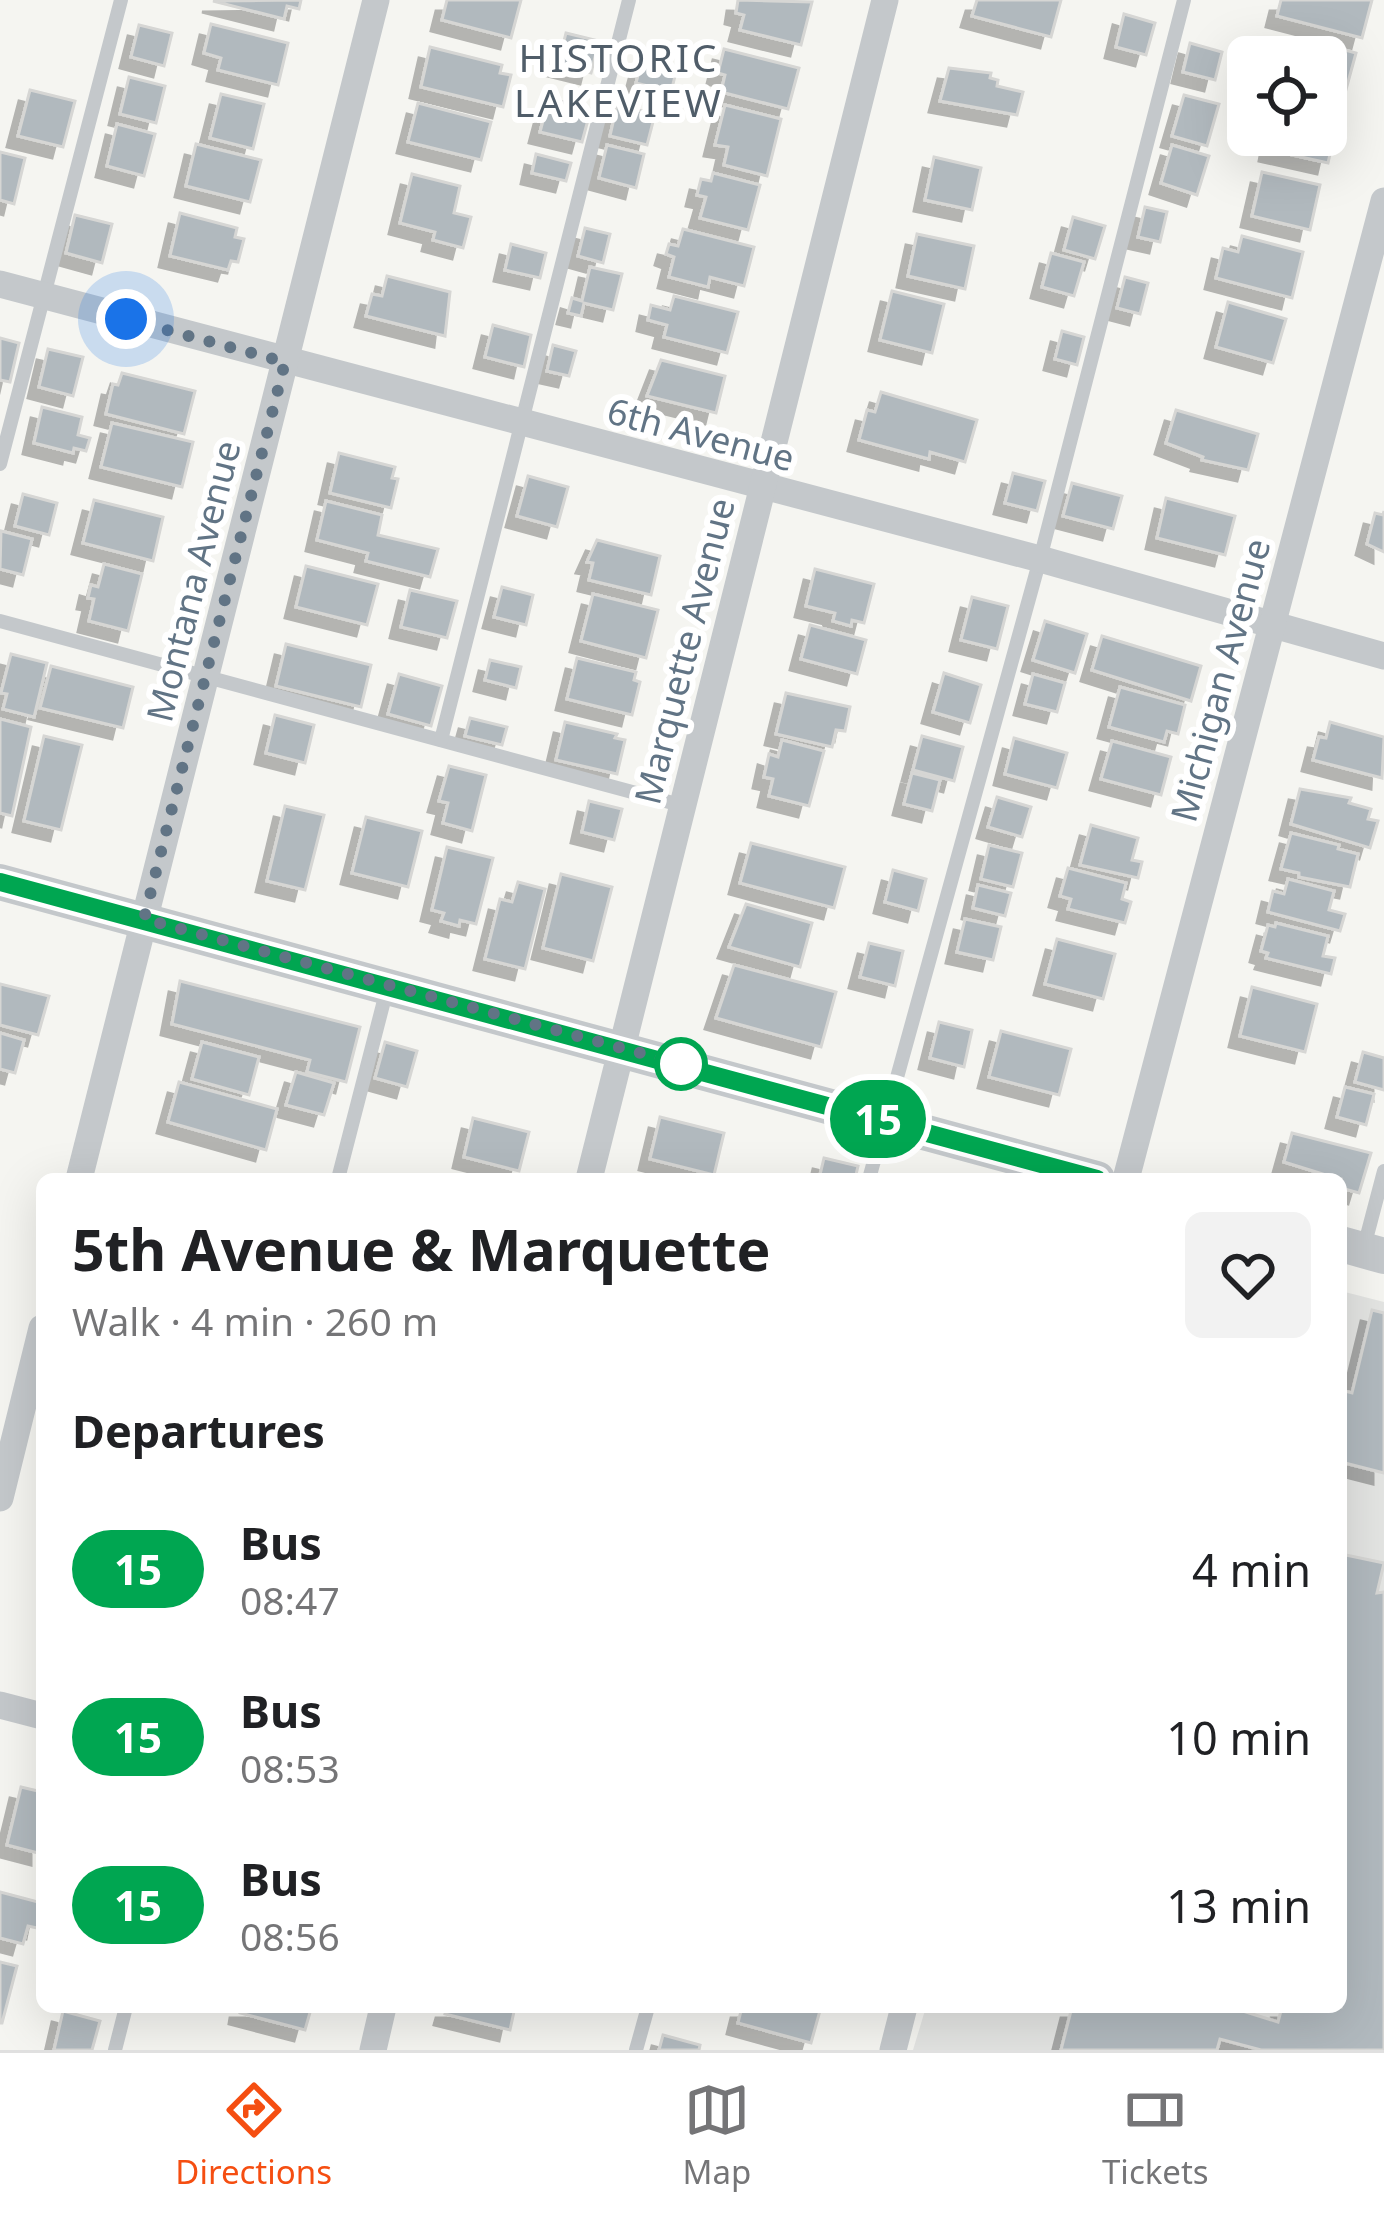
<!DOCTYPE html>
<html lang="en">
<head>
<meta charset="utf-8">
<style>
  :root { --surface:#fff; --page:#f2f2f2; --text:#202124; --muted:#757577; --line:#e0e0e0; --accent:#f54e11 }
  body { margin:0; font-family:"Noto Sans",sans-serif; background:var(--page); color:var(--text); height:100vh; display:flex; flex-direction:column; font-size:45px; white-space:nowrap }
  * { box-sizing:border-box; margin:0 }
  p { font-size:39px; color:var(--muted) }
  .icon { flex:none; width:66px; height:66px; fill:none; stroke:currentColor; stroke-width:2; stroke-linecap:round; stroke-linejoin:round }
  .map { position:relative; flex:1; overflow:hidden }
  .side { position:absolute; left:36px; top:1173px; width:1311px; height:840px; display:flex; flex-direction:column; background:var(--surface); border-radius:18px; box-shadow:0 12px 48px #0002 }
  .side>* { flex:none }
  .badge { padding:0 24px; border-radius:39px; font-size:42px; line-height:78px }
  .buttons { position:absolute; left:1227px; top:36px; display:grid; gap:24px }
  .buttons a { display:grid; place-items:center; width:120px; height:120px; border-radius:18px; background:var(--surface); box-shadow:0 12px 48px #0002; font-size:60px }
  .you { position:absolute; width:60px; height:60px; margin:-30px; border:9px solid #fff; border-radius:50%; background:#1a73e8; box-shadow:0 0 0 18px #1a73e833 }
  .map>.badge { position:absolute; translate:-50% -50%; box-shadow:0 0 0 6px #fff }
  h2 { padding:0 36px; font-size:45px; line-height:108px }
  .round { display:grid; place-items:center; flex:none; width:126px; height:126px; border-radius:18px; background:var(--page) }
  .summary { display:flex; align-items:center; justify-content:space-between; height:204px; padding:0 36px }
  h1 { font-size:57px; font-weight:700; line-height:90px }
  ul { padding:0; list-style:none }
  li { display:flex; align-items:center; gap:36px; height:168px; padding:0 36px }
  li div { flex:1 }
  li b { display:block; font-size:45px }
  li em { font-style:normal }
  li .badge { min-width:132px; font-weight:700; text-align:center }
  .menu { display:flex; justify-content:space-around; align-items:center; height:168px; border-top:3px solid var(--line); background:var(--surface); font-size:33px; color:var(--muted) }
  .menu a { display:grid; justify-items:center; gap:6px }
  .menu .on { color:var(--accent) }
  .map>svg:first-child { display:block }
  .built { fill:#e3e4e2 }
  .building { fill:#b1b9be; stroke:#d6d6d4; stroke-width:3; filter:url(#shadow) }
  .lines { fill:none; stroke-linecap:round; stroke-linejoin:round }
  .service { stroke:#c4c8cb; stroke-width:14 }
  .minor { stroke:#c4c8cb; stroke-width:27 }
  .tertiary { stroke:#c4c8cb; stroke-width:36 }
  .line-casing { stroke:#fff; stroke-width:27 }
  .line { stroke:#00a651; stroke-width:18 }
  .walk { stroke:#617485; stroke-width:12; stroke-dasharray:0 21.6 }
  .stop-dot { fill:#fff; stroke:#00a651; stroke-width:6 }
  .labels { text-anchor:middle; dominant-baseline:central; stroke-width:12; stroke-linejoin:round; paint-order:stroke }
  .street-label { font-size:36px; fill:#617485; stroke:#fff }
  .neighbourhood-label { font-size:39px; letter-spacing:3px; fill:#505d69; stroke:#fff }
</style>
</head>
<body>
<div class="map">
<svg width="1384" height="2050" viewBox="0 0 1384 2050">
  <defs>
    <filter id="shadow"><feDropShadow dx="-11" dy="11" stdDeviation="0" flood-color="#0004"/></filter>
  </defs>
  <rect width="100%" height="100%" fill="#f5f5f1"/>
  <!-- built -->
  <path class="built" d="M1341 1291 1384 1302V2050H913L926 2007H1341Z"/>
  <!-- building -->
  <g class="building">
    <path d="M301 0 299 9 287 6 284 19 213 1Z"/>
    <path d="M447 0H521L511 38 442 20Z"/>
    <path d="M738 0 812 2 801 45 740 30 744 15 736 13Z"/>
    <path d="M977 0H1061L1051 37 972 16Z"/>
    <path d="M1281 0H1372L1362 38 1277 16Z"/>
    <path d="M1124 14 1155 23 1146 55 1116 47Z"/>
    <path d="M211 24 288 43 278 85 218 70 221 58 204 53Z"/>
    <path d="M139 25 172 33 164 66 131 57Z"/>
    <path d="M566 33 599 41 591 73 558 65Z"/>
    <path d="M1301 38 1356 53 1344 97 1326 92V57H1295Z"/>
    <path d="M1190 43 1222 52 1215 80 1183 72Z"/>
    <path d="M430 47 502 65 500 73 511 75 503 107 421 87Z"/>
    <path d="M724 49 799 68 788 109 721 92 725 75 718 73Z"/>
    <path d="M641 64 676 72 671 92 636 83Z"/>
    <path d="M949 68 991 73 990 78 998 80 997 86 1023 92 1017 115 940 101Z"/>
    <path d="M129 77 165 86 156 123 120 114Z"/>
    <path d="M30 90 75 101 63 147 18 136Z"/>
    <path d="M221 94 264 104 253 149 210 138Z"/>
    <path d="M1184 95 1219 104 1207 146 1172 136Z"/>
    <path d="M549 98 591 109 582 142 540 132Z"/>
    <path d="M418 103 491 122 481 160 408 142Z"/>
    <path d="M617 105 655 114 647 145 610 136Z"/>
    <path d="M725 105 781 119 767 176 724 165 728 147 715 145Z"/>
    <path d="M1326 116 1338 119 1328 163 1270 150 1273 135H1326Z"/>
    <path d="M117 124 155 134 144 176 107 166Z"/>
    <path d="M196 144 261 160 250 202 186 186Z"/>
    <path d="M607 145 644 154 636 188 599 178Z"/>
    <path d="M1172 145 1209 156 1197 195 1161 183Z"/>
    <path d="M0 152 25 158 14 204 0 200Z"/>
    <path d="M536 154 571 163 566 181 532 173Z"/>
    <path d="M934 157 981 168 972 210 925 200Z"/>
    <path d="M1262 172 1320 185 1310 230 1252 216Z"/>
    <path d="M713 173 760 185 748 230 700 218 706 197 697 195 701 179 711 181Z"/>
    <path d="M412 174 460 186 454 213 471 217 463 248 433 240 435 232 400 223Z"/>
    <path d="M1145 207 1167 212 1160 242 1138 237Z"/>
    <path d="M180 213 237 228 235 237 244 239 238 262 231 261 228 270 170 256Z"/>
    <path d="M75 215 112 224 102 263 66 253Z"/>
    <path d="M1073 217 1105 226 1095 259 1064 250Z"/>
    <path d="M585 228 610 234 603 263 578 256Z"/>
    <path d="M683 229 754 247 744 286 710 277 708 287 669 277 674 257 666 254 669 244 678 246Z"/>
    <path d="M917 234 974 246 965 289 908 276Z"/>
    <path d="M1242 236 1303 252 1292 298 1216 278 1223 248 1238 252Z"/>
    <path d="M511 244 546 253 540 278 505 270Z"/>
    <path d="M1051 253 1084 262 1074 296 1042 287Z"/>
    <path d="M590 267 622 274 613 310 584 303 581 316 568 313 572 298 582 301Z"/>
    <path d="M387 276 450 292 445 336 366 316 372 294 382 296Z"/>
    <path d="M1125 277 1148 283 1140 314 1117 308Z"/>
    <path d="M892 291 944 304 932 353 880 340Z"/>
    <path d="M674 296 738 312 727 353 664 337 667 325 648 320 651 305 670 310Z"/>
    <path d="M1228 302 1286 319 1273 363 1216 347Z"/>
    <path d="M493 325 531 335 524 367 485 357Z"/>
    <path d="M1062 331 1084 337 1077 365 1055 359Z"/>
    <path d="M0 338 19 343 10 382 0 380Z"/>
    <path d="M553 345 576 351 569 376 547 371Z"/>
    <path d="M48 349 83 357 73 396 39 387Z"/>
    <path d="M661 360 725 376 716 413 647 396Z"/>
    <path d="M122 373 195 391 184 434 106 414 113 384 118 385Z"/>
    <path d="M881 392 977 420 965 462 930 452 929 459 859 440 867 410 875 412Z"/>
    <path d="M42 407 82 417 78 435 90 438 86 451 74 448 73 453 34 443Z"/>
    <path d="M1176 410 1258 434 1248 470 1202 460 1203 457 1166 443Z"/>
    <path d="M112 423 193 442 182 487 101 467Z"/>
    <path d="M339 453 395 467 392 478 398 479 391 508 330 493Z"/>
    <path d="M1013 473 1045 481 1037 511 1005 503Z"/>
    <path d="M528 476 568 487 557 527 517 516Z"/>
    <path d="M1072 483 1122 496 1113 529 1063 516Z"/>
    <path d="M23 494 57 503 49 535 15 526Z"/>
    <path d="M1166 498 1235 516 1225 555 1157 538Z"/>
    <path d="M94 500 163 517 153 561 83 543Z"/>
    <path d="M326 501 382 515 378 535 438 549 430 577 366 561 368 553 317 540Z"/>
    <path d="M1384 511V552L1367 544 1375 513 1383 515Z"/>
    <path d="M1 531 32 539 23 575 0 569Z"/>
    <path d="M597 540 660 556 651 595 589 580 593 563 587 562Z"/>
    <path d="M104 564 142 574 128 631 89 621 94 599 88 598 91 585 98 587Z"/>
    <path d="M306 566 378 584 367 625 296 607Z"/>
    <path d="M815 569 874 584 864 623 852 620 851 626 833 621 835 613 806 606Z"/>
    <path d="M502 587 533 595 526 625 494 617Z"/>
    <path d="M410 590 457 601 447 638 401 627Z"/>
    <path d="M593 594 658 610 646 658 581 641Z"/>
    <path d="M972 597 1008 606 997 649 961 640Z"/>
    <path d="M1045 621 1087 634 1075 673 1033 660Z"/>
    <path d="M810 625 866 640 857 674 801 659Z"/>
    <path d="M1102 636 1201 666 1191 701 1092 670Z"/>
    <path d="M286 644 371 665 361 707 276 686Z"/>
    <path d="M11 654 47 663 34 717 3 709 7 694 1 693Z"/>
    <path d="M577 658 636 672 634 680 640 682 632 715 567 699Z"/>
    <path d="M490 660 521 667 516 688 485 680Z"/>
    <path d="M51 666 133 687 123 728 40 708Z"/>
    <path d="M944 673 981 685 970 723 933 712Z"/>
    <path d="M399 674 442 686 431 726 388 714Z"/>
    <path d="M1033 674 1065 683 1057 712 1025 704Z"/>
    <path d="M1120 687 1185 705 1178 734 1167 731 1164 742 1109 727Z"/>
    <path d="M786 693 850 707 845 731 836 730 832 747 776 734Z"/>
    <path d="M275 715 314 725 305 763 266 753Z"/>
    <path d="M470 718 507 727 502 745 465 736Z"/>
    <path d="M0 719 31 727 12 816 0 813Z"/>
    <path d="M565 722 617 734 615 738 625 740 617 774 556 760Z"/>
    <path d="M1330 722 1384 737 1382 778 1313 760 1319 737 1326 738Z"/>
    <path d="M44 736 82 745 61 830 24 821Z"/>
    <path d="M922 736 963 747 954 781 913 770Z"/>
    <path d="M1014 738 1067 753 1057 788 1005 774Z"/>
    <path d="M782 740 824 751 809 806 769 796 773 779 764 777 769 754 778 757Z"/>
    <path d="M1112 741 1171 757 1161 795 1101 779Z"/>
    <path d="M449 766 486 775 472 831 443 823 448 803 439 801Z"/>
    <path d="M912 773 940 780 932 811 904 804Z"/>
    <path d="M1300 789 1351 798 1349 803 1371 809 1368 819 1378 821 1370 848 1291 824Z"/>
    <path d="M997 797 1031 807 1022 837 988 827Z"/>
    <path d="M589 801 622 809 614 840 582 832Z"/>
    <path d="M285 806 324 815 305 890 267 881Z"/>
    <path d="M366 817 422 831 408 887 352 873Z"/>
    <path d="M1091 825 1138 838 1132 860 1142 862 1138 878 1080 865Z"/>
    <path d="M1291 833 1339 845 1338 849 1358 854 1350 887 1299 877V873L1281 869Z"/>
    <path d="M751 843 845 867 834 908 740 883Z"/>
    <path d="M989 845 1022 853 1013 887 981 879Z"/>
    <path d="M447 847 493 858 476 924 460 920 459 926 441 921 444 913 432 910Z"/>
    <path d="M1068 868 1126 883 1122 899 1131 902 1125 923 1068 909 1071 899 1060 896Z"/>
    <path d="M893 870 926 879 918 911 885 902Z"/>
    <path d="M561 874 612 887 593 961 543 948Z"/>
    <path d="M1288 879 1334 891 1329 910 1345 914 1340 931 1268 912 1273 891 1284 894Z"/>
    <path d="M518 882 545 889 525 969 485 959 500 899 512 902Z"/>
    <path d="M978 885 1011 893 1005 916 973 908Z"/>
    <path d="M746 904 812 923 800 967 729 947Z"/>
    <path d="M965 919 1001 927 993 960 957 952Z"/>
    <path d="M1276 923 1328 936 1323 956 1335 958 1331 974 1266 958 1268 953 1261 951 1268 925 1275 927Z"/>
    <path d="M1057 939 1115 954 1103 999 1045 984Z"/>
    <path d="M869 943 903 951 895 986 860 977Z"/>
    <path d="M734 965 836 992 821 1047 716 1018Z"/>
    <path d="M180 981 360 1027 346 1082 307 1072 310 1060 172 1024Z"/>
    <path d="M0 984 49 996 38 1035 0 1025Z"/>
    <path d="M1252 987 1317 1004 1305 1052 1240 1036Z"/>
    <path d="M939 1022 972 1030 964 1067 930 1058Z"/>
    <path d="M1001 1031 1071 1049 1059 1095 989 1077Z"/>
    <path d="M0 1033 24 1040 15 1073 0 1069Z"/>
    <path d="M202 1042 259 1057 249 1095 192 1079Z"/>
    <path d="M385 1042 417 1051 407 1087 375 1078Z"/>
    <path d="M1363 1052 1384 1058V1090L1355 1082Z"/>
    <path d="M296 1072 334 1083 324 1115 286 1105Z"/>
    <path d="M179 1082 277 1109 266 1150 168 1122Z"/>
    <path d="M1345 1087 1374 1094 1366 1125 1337 1117Z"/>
    <path d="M660 1117 724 1133 714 1175 650 1159Z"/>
    <path d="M473 1118 529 1132 519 1171 464 1157Z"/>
    <path d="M1292 1133 1371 1153 1359 1193 1341 1188V1179H1322L1323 1174 1284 1162Z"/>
    <path d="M824 1158 858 1166 855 1179H819Z"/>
    <path d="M1372 1310 1384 1313V1473L1341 1462V1390L1352 1393Z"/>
    <path d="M1341 1554 1384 1563 1377 1593 1384 1592V2050H1261L1220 2039 1217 2050H1061L1072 2007H1230L1278 2022 1282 2007H1341Z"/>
    <path d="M21 1787 42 1792V1854L7 1845Z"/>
    <path d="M0 1892 42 1903 37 1928 28 1926 23 1944 0 1938Z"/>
    <path d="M0 1962 17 1966 2 2023H0Z"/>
    <path d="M241 2007H306L311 2009 305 2030 240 2013Z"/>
    <path d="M447 2007H515L510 2030 445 2014Z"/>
    <path d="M742 2007H821L811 2043 738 2023Z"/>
    <path d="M63 2011 100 2021 92 2050H54Z"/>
    <path d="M663 2035 700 2045 699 2050H659Z"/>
  </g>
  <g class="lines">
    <!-- service -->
    <g class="service">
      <path d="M0 464 121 0"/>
      <path d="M0 621 684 806"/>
      <path d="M441 740 629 0"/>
      <path d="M338 1179 387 989"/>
      <path d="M869 1179 1040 559 1184 0"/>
      <path d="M1364 1247 1384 1171"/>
      <path d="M115 2050 126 2007"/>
      <path d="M636 2050 648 2007"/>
    </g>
    <!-- minor -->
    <g class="minor">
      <path d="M0 284 1040 559 1384 656"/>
      <path d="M79 1179 376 0"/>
      <path d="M589 1179 885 0"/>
      <path d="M1126 1179 1384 201"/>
      <path d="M0 1498 42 1328"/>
      <path d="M0 1705 42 1716"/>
      <path d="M373 2050 383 2007"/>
      <path d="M893 2050 904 2007"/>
    </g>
    <!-- tertiary -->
    <g class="tertiary">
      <path d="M0 882 1097 1179"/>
      <path d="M1341 1244 1384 1256"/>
    </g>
  </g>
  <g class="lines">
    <defs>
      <path id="line" d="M0 882 1097 1179"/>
    </defs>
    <!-- line casing -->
    <use href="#line" class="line-casing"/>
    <!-- line -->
    <use href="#line" class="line"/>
    <!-- walk -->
    <path class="walk" d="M126 319 285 362 144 919 681 1064"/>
  </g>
  <!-- markers -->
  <circle class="stop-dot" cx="681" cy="1064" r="24"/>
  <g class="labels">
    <!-- street labels -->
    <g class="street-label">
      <text transform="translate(701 434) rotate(15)">6th Avenue</text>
      <text transform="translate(193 581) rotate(-76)">Montana Avenue</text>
      <text transform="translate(684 651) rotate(-76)">Marquette Avenue</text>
      <text transform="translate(1220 680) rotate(-75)">Michigan Avenue</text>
    </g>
    <!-- neighbourhood labels -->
    <g class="neighbourhood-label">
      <text x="619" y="56">HISTORIC<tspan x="619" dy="45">LAKEVIEW</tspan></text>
    </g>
  </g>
</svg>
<div class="buttons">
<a><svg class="icon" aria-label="locate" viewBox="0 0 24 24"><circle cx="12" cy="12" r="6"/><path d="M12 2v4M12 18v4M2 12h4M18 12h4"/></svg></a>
</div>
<div class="you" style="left:126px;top:319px"></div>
<b class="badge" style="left:878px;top:1119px;background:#00a651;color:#fff">15</b>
<section class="side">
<div class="summary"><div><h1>5th Avenue &amp; Marquette</h1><p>Walk · 4 min · 260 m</p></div><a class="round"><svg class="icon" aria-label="heart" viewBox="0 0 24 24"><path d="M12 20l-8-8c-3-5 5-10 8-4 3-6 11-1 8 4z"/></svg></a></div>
<h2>Departures</h2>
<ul>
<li><span class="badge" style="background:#00a651;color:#fff">15</span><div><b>Bus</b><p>08:47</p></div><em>4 min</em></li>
<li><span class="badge" style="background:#00a651;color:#fff">15</span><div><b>Bus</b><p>08:53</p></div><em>10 min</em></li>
<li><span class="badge" style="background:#00a651;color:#fff">15</span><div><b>Bus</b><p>08:56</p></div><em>13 min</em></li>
</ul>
</section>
</div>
<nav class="menu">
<a class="on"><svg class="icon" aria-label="directions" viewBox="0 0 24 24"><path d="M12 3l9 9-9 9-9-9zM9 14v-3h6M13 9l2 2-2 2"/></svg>Directions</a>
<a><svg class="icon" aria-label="map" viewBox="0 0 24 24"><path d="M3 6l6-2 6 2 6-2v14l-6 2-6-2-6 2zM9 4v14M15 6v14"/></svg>Map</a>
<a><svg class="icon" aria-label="tickets" viewBox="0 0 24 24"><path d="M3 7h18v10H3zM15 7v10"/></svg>Tickets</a>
</nav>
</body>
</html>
